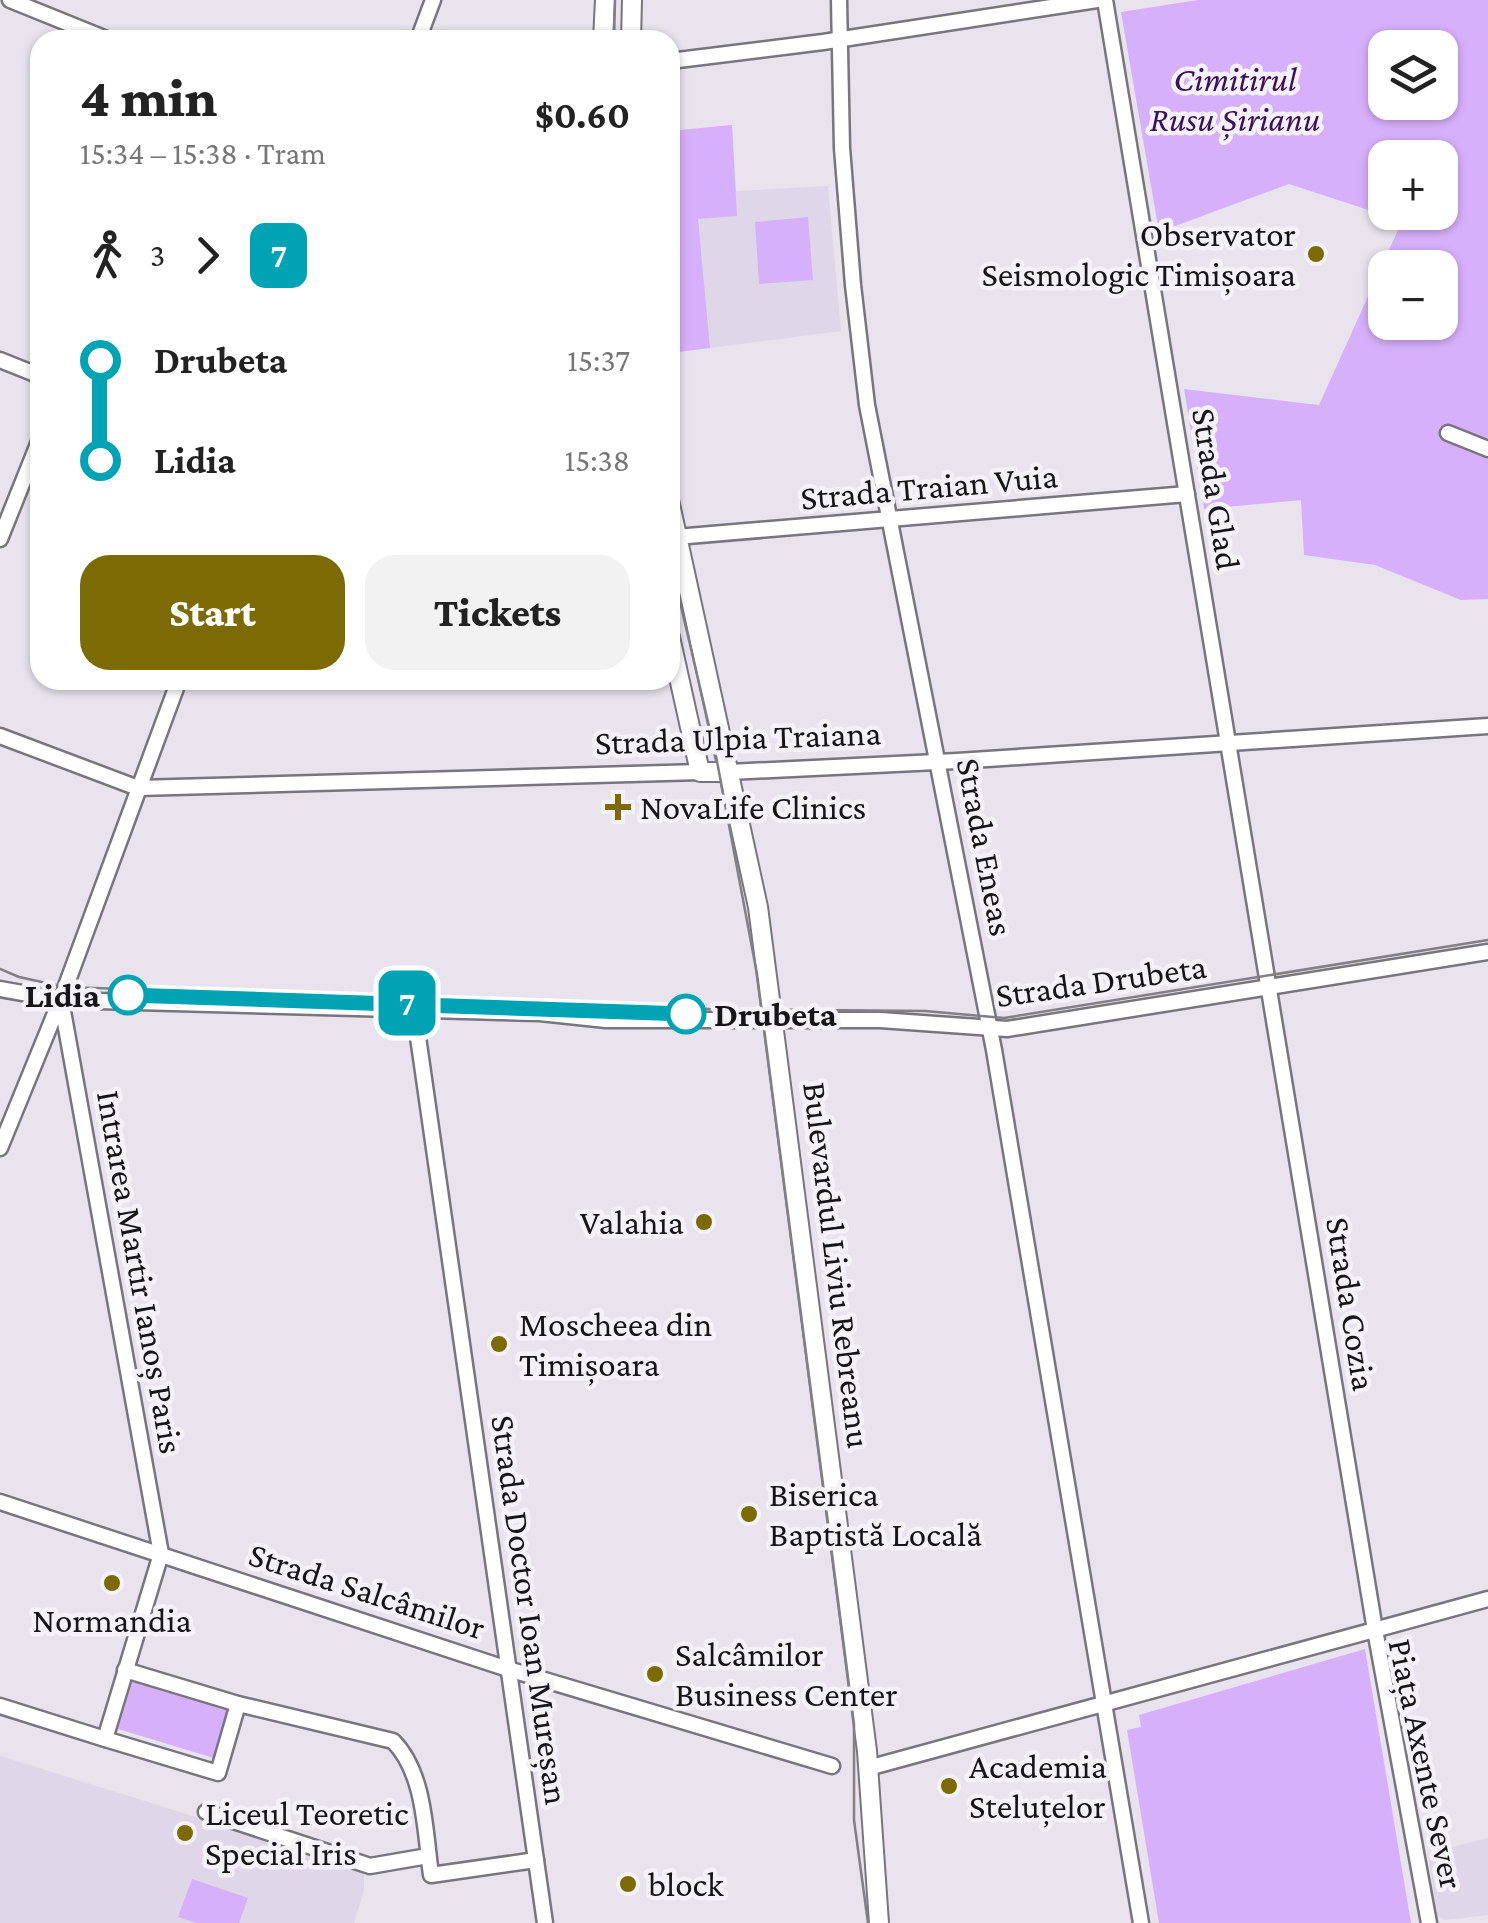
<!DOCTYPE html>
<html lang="en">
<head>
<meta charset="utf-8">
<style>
  :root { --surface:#fff; --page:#f2f2f2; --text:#222; --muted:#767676; --accent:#7c6b04 }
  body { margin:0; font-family:"Crimson Pro",serif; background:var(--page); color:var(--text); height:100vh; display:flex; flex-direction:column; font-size:38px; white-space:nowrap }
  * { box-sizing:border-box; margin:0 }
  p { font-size:32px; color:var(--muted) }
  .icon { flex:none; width:55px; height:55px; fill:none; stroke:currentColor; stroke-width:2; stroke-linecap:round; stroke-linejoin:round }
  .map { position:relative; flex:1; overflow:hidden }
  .drawer { position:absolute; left:30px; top:30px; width:650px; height:660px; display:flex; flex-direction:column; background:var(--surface); border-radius:30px; box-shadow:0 2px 8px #0004 }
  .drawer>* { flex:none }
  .badge { padding:0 20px; border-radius:15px; font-size:35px; line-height:65px }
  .buttons { position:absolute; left:1368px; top:30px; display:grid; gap:20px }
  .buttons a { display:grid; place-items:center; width:90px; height:90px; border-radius:20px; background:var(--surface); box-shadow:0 2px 8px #0004; font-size:50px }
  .map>.badge { position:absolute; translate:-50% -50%; box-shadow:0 0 0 5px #fff }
  .legs { display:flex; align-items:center; gap:15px; height:110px; padding:0 50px; font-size:32px }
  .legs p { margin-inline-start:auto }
  .summary { display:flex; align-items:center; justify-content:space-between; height:170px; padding:0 50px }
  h1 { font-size:55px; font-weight:800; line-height:75px }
  .cta { display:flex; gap:20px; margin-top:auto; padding:20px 50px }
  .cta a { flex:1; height:115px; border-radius:30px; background:var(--accent); color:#fff; font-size:40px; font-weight:800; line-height:115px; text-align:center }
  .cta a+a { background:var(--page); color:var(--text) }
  ul { padding:0 50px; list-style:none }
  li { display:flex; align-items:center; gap:35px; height:100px; font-size:38px }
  li i { display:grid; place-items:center; width:15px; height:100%; margin:0 12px; background:currentColor }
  li i::after { content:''; width:25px; height:25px; margin:-12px; border:8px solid; border-radius:50%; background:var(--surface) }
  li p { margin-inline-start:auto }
  li:first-child i { background:linear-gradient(#0000 50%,currentColor 0) }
  li:last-child i { background:linear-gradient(currentColor 50%,#0000 0) }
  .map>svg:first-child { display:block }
  .built { fill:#dfd7e7 }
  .green { fill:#d7b0fc; fill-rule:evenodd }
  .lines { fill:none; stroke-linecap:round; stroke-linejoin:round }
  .minor-casing { stroke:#79757d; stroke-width:19 }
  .major-casing { stroke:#79757d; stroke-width:22 }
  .minor { stroke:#fff; stroke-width:14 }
  .major { stroke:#fff; stroke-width:18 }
  .tram { stroke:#827f85; stroke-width:2.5 }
  .line-1-casing { stroke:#fff; stroke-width:22 }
  .line-1 { stroke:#00a3b4; stroke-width:15 }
  .poi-dot { fill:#7c6b04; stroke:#f5f1f9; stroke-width:4 }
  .stop-1-dot { fill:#fff; stroke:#00a3b4; stroke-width:5 }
  .labels { text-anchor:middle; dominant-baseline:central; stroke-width:9; stroke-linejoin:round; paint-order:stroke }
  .park-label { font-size:35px; font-style:italic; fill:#3c0f59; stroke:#f5f1f9 }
  .poi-label { font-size:35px; fill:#171518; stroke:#f5f1f9; text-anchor:start }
  .street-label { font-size:35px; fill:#171518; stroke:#f5f1f9 }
  .stop-label { font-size:35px; font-weight:bold; fill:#171518; stroke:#f5f1f9; text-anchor:end }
</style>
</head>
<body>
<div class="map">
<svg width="1488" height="1923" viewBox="0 0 1488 1923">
  <rect width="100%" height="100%" fill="#e8e3ec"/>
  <!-- built -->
  <g class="built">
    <path d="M732 125 736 191 828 186 841 331 670 353V131Z"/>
    <path d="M0 1756 364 1869V1891L354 1923H0Z"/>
    <path d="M1488 1838V1915L1445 1920 1437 1915 1428 1853Z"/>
  </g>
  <!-- green -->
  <g class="green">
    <path d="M1198 0H1488V599L1461 600 1375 565 1304 555 1301 500 1204 509 1184 389 1319 405 1402 221 1289 184 1159 232 1121 12ZM1385 48H1440V102H1385ZM1385 158H1440V212H1385ZM1385 268H1440V322H1385Z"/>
    <path d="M732 125 737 216 698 219 710 348 670 353V131Z"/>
    <path d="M808 217 813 280 759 284 755 222Z"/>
    <path d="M1365 1649 1411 1923H1159L1127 1730 1141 1727 1139 1715Z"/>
    <path d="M133 1680 232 1710 217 1759 118 1729Z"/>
    <path d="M192 1879 248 1898 239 1923H197L178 1917Z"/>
  </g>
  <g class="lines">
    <defs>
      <g id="minor">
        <path d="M10 0 109 40"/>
        <path d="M839 0 842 148 853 285 867 405 994 1050 1141 1923"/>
        <path d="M1105 0 1375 1630 1429 1923"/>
        <path d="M418 40 433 0"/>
        <path d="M670 61 823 42 1097 0"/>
        <path d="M0 360 40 376"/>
        <path d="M1448 433 1488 449"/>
        <path d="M676 537 1187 494"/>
        <path d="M0 539 40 439"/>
        <path d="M0 736 138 788 700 772"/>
        <path d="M729 772 957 761 1488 726"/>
        <path d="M0 989 61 1000 540 1013 606 1020H880L1007 1029 1488 952"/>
        <path d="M61 1000 161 1554 105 1739 218 1773 238 1704"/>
        <path d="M414 1009 545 1923"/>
        <path d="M0 1148 63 994 179 680"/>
        <path d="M0 1502 508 1669 832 1766"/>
        <path d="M125 1670 238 1704 393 1741C425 1773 425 1832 431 1875L536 1860"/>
        <path d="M0 1706 105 1739"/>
        <path d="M868 1768 1488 1599"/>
        <path d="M206 1812 370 1866 428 1856"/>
      </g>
      <g id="major">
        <path d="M603 40 605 0"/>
        <path d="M631 40 632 0"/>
        <path d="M670 504 758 907 867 1751 879 1923"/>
        <path d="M670 637 700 772H729"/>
      </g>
    </defs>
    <!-- minor casing -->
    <use href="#minor" class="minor-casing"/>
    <!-- major casing -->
    <use href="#major" class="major-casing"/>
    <!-- minor -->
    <use href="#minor" class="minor"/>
    <!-- major -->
    <use href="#major" class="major"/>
    <!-- tram -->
    <g class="tram">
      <path d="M614 40 615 0"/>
      <path d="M670 559 716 756 757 974 854 1724V1820L868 1923"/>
      <path d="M0 969 19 977 65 987 709 1009 925 1011 1004 1018 1488 940"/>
    </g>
  </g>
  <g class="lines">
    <defs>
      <path id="line-1" d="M128 995 686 1014"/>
    </defs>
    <!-- line-1 casing -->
    <use href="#line-1" class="line-1-casing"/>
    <!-- line-1 -->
    <use href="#line-1" class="line-1"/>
  </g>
  <!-- markers -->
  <g class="poi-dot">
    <circle cx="1316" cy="254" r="10"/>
    <path d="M613 792h10v10h10v10h-10v10h-10v-10h-10v-10h10z"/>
    <circle cx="704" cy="1222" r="10"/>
    <circle cx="499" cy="1344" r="10"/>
    <circle cx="749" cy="1514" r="10"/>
    <circle cx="112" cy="1583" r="10"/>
    <circle cx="655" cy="1674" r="10"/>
    <circle cx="949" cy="1786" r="10"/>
    <circle cx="185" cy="1833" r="10"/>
    <circle cx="628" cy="1884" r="10"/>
  </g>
  <g class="stop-1-dot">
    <circle cx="128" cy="995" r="18"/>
    <circle cx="686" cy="1014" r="18"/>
  </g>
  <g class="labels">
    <!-- park labels -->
    <g class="park-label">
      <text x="1235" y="79">Cimitirul<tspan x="1235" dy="40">Rusu Șirianu</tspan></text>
    </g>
    <!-- poi labels -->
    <g class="poi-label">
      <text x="1296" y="234" text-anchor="end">Observator<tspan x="1296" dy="40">Seismologic Timișoara</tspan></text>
      <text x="640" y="807">NovaLife Clinics</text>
      <text x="684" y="1222" text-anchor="end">Valahia</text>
      <text x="519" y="1324">Moscheea din<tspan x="519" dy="40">Timișoara</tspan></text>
      <text x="769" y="1494">Biserica<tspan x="769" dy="40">Baptistă Locală</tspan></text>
      <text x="112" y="1620" text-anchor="middle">Normandia</text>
      <text x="675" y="1654">Salcâmilor<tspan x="675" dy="40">Business Center</tspan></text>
      <text x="969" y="1766">Academia<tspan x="969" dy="40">Steluțelor</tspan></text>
      <text x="205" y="1813">Liceul Teoretic<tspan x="205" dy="40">Special Iris</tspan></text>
      <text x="648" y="1884">block</text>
    </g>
    <!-- street labels -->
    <g class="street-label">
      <text transform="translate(929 487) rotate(-5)">Strada Traian Vuia</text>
      <text transform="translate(1216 489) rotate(81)">Strada Glad</text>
      <text transform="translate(738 738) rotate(-2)">Strada Ulpia Traiana</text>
      <text transform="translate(985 847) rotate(79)">Strada Eneas</text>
      <text transform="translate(1101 981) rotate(-8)">Strada Drubeta</text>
      <text transform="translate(837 1265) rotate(83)">Bulevardul Liviu Rebreanu</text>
      <text transform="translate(140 1272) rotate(80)">Intrarea Martir Ianoș Paris</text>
      <text transform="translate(1351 1304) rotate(81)">Strada Cozia</text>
      <text transform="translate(367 1591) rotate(18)">Strada Salcâmilor</text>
      <text transform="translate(530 1610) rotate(82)">Strada Doctor Ioan Mureșan</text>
      <text transform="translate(1426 1764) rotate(78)">Piața Axente Sever</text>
    </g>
    <!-- stop labels -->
    <g class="stop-label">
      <text x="100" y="995">Lidia</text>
      <text x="714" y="1014" text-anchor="start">Drubeta</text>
    </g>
  </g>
</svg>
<div class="buttons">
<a><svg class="icon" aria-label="layers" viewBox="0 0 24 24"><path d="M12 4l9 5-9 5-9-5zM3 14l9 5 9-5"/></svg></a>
<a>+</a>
<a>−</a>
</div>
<b class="badge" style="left:407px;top:1003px;background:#00a3b4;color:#fff">7</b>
<section class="drawer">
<div class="summary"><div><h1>4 min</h1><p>15:34 – 15:38 · Tram</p></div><b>$0.60</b></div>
<div class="legs"><svg class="icon" aria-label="walk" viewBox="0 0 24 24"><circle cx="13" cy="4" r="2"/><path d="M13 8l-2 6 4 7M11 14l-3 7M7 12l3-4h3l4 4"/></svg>3<svg class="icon" aria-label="forward" viewBox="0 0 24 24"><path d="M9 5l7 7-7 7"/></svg><b class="badge" style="background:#00a3b4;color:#fff">7</b></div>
<ul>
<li><i style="color:#00a3b4"></i><b>Drubeta</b><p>15:37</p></li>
<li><i style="color:#00a3b4"></i><b>Lidia</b><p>15:38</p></li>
</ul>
<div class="cta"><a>Start</a><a>Tickets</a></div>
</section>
</div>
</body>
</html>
